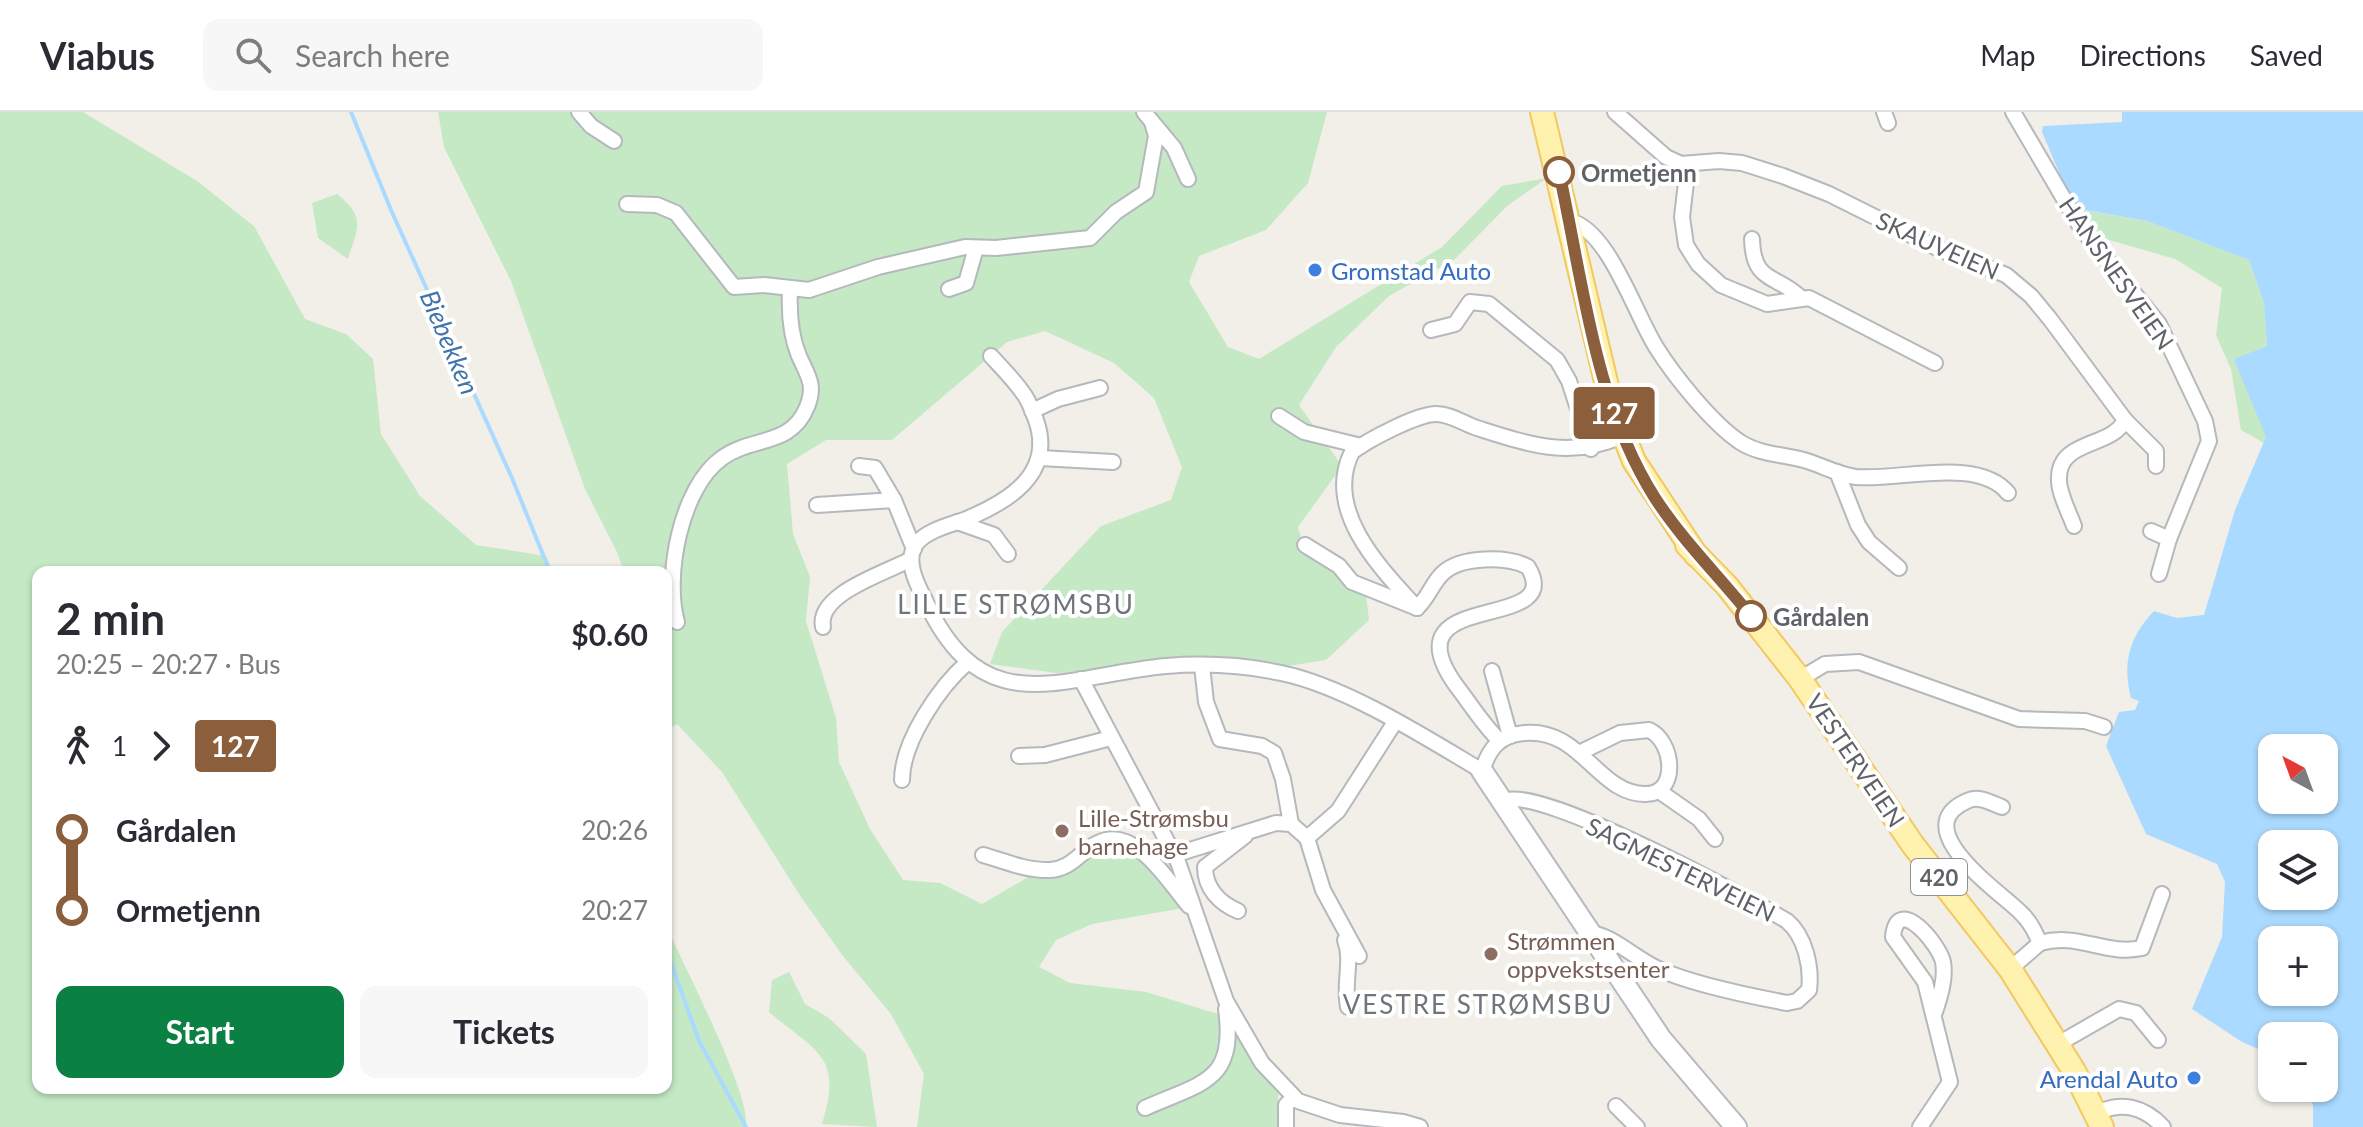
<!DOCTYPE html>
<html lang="en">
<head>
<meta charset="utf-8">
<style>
  :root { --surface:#fff; --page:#f7f7f7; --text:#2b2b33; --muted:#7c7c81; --line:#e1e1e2; --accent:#0b8043 }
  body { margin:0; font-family:Lato,sans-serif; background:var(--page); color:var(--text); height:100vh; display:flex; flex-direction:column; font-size:30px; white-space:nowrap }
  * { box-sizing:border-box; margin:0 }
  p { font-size:26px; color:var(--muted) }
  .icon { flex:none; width:44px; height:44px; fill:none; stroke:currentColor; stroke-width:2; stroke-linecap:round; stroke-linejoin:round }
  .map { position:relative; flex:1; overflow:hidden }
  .details { position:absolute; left:32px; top:454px; width:640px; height:528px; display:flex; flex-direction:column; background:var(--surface); border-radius:16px; box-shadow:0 2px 6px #0004 }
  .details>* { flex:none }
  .badge { padding:0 16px; border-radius:6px; font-size:28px; line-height:52px }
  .needle { width:52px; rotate:319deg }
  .buttons { position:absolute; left:2258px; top:622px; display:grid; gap:16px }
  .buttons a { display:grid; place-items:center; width:80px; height:80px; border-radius:16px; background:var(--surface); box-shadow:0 2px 6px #0004; font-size:40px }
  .map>.badge { position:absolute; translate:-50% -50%; box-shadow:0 0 0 4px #fff }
  .legs { display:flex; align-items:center; gap:12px; height:88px; padding:0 24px; font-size:26px }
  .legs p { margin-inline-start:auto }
  .overview { display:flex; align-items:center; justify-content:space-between; height:136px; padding:0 24px }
  h1 { font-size:44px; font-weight:700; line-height:60px }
  .cta { display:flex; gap:16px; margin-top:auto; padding:16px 24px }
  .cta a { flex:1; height:92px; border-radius:16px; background:var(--accent); color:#fff; font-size:32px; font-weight:700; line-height:92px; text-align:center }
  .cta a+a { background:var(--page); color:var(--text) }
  ul { padding:0 24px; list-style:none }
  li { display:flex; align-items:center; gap:28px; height:80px; font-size:30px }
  li i { display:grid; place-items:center; width:12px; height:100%; margin:0 10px; background:currentColor }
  li i::after { content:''; width:20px; height:20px; margin:-10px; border:6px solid; border-radius:50%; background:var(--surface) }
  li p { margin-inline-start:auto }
  li:first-child i { background:linear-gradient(#0000 50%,currentColor 0) }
  li:last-child i { background:linear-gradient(currentColor 50%,#0000 0) }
  header { display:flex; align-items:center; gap:48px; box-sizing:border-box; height:112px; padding:0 40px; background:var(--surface); border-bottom:2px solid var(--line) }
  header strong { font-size:38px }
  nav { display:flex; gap:44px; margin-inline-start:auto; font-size:28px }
  .search { width:560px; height:72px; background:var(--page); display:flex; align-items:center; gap:20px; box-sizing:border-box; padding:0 28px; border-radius:16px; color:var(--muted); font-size:30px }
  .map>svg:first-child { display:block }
  .green { fill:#c5e8c5 }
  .water { fill:#aadaff; fill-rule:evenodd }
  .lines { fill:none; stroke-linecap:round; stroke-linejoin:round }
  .stream { stroke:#aadaff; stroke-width:4 }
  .minor-casing { stroke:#b5b8bc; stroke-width:18 }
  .secondary-casing { stroke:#b6babf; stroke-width:24 }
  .primary-casing { stroke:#f2c960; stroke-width:26 }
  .minor { stroke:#fff; stroke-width:14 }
  .secondary { stroke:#fff; stroke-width:20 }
  .primary { stroke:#fff2af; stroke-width:22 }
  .line-1-casing { stroke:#fff; stroke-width:18 }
  .line-1 { stroke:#8b5e3c; stroke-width:12 }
  .stop-1-dot { fill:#fff; stroke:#8b5e3c; stroke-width:4 }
  .shop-dot { fill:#3f7fe0; stroke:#fff; stroke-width:3 }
  .education-dot { fill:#8d6e63; stroke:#fff; stroke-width:3 }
  .labels { text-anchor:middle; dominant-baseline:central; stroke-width:8; stroke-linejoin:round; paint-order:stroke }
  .shield { fill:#fff; stroke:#8f9295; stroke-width:2 }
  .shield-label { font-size:22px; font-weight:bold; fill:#5f6368 }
  .stop-label { font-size:24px; font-weight:bold; fill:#5f6368; stroke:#fff; text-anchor:start }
  .street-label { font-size:24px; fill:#5f6368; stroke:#fff }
  .shop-label { font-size:24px; fill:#366cbe; stroke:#fff; text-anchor:start }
  .education-label { font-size:24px; fill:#785e54; stroke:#fff; text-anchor:start }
  .water-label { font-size:26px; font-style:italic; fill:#4174aa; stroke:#fff }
  .neighbourhood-label { font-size:26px; letter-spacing:2px; fill:#70757a; stroke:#fff }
</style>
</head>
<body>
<header>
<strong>Viabus</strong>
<div class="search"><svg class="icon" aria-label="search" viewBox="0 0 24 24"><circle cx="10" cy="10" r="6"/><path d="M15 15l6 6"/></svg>Search here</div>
<nav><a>Map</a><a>Directions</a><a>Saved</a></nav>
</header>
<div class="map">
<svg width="2363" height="1015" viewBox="0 0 2363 1015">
  <rect width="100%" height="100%" fill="#f1efe8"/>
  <!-- green -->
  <g class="green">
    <path d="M0 0H83L197 69 254 114 305 207 346 222 373 247 381 322 420 384 476 433 546 444 553 460H38V976H666V813C683 853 751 981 746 1015H0Z"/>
    <path d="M438 0H1327L1308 71 1266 118 1199 144 1189 170 1228 235 1259 247 1442 135 1502 74 1547 66 1507 94 1455 147 1389 184 1336 235 1299 293 1342 354 1298 415 1303 433 1365 474 1369 508 1326 548 1275 556 1204 547 1056 561 990 552 1002 520 1101 414 1171 388 1182 355 1154 286 1114 251 1045 219 1007 230 892 328H826L787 352 793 422 810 465 806 509 836 606 839 650 870 717 903 768 940 771 982 792 1085 732 1135 726 1182 763 1195 794 1092 812 1056 828 1039 855 1070 871 1146 880 1218 902 1234 888 1279 962 1277 1015H917L924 962 891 902 843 844 801 785 722 660 677 612 666 619V460H624L617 440 585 377 511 169 444 35Z"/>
    <path d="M337 82C366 105 358 115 348 147L318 126 312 91Z"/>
    <path d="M2083 98 2147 109 2249 148 2264 191 2267 234 2235 247 2266 324 2264 331 2241 318 2231 257 2216 223 2222 176 2175 147 2092 123Z"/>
    <path d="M789 860 805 892 829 906 866 942 877 1015 822 1012C843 944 818 941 769 900L772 868Z"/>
  </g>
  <!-- water -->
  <path class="water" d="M2122 0H2363V1015H2313V993L2304 976H2324V924H2272V943L2242 930 2192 897 2222 825 2225 770 2217 752 2146 722 2106 634 2119 600 2135 598 2139 589 2131 586C2122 551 2129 525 2154 499L2177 506 2204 503 2235 398 2266 325 2234 247 2267 234 2264 191 2249 148 2147 109 2074 96 2042 20 2043 14 2122 10ZM2272 636H2324V688H2272ZM2272 732H2324V784H2272ZM2272 828H2324V880H2272Z"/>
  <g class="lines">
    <!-- stream -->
    <g class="stream">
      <path d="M351 0 391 98 512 366 550 460"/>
      <path d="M666 837 699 929 746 1015"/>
    </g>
    <defs>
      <g id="minor">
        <path d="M579 0 591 14 614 29"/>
        <path d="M1144 0 1174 36 1188 67"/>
        <path d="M1615 0 1666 45 1681 52 1719 49 1742 51 1783 64 1829 82 1941 138 2006 163 2031 184 2050 207 2125 308C2112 336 2059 327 2059 366 2058 380 2069 400 2074 414"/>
        <path d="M1884 0 1888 11"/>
        <path d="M2013 0 2081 116 2159 212 2205 309 2209 329 2169 427 2159 462"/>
        <path d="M1688 53 1682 105 1686 133 1698 152 1721 173 1767 192 1809 186 1935 251"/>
        <path d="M627 92 657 93 676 101 734 175 764 173 809 178 878 155 965 135 996 136 1090 126 1116 100 1146 80 1156 24 1152 10"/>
        <path d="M1569 109C1608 116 1635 202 1656 235 1674 264 1712 311 1740 330 1762 344 1787 342 1810 350 1825 355 1840 363 1856 365 1899 369 1978 344 2008 381"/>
        <path d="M1752 127C1753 172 1777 162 1801 186"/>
        <path d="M949 177 966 171 976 136"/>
        <path d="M1431 218 1455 212 1470 190 1489 192 1557 248 1569 269 1591 337"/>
        <path d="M991 244C1002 256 1014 268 1023 281 1029 288 1032 299 1036 308 1055 362 1008 390 964 408 949 413 926 419 916 432 904 449 918 474 926 490 984 613 1061 564 1166 554 1203 551 1244 553 1281 561 1345 574 1425 625 1482 659 1489 637 1499 623 1524 621 1581 615 1598 683 1646 682 1679 682 1674 629 1649 618L1620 621 1581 640"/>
        <path d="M1032 299 1058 287 1100 276"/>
        <path d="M1279 304 1304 320 1361 334"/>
        <path d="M2125 308 2156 339V354"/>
        <path d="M1040 346 1113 350"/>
        <path d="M859 354 875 356 894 388"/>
        <path d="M1837 360 1858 413 1869 430 1899 456"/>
        <path d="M817 393 894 388 914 437"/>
        <path d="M957 410 994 423 1008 442"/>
        <path d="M2151 419 2169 427"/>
        <path d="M1305 433 1339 454 1352 470 1417 496"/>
        <path d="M1417 496C1380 456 1323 398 1352 340 1368 328 1417 302 1436 302 1451 302 1464 312 1477 316 1531 333 1570 347 1622 324"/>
        <path d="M1417 496C1429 485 1432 471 1443 461 1461 444 1508 444 1528 455 1569 524 1377 472 1461 580 1473 596 1485 615 1500 629"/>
        <path d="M677 510C664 464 681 375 722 346 752 324 791 335 807 295 816 273 808 264 799 244 791 225 789 199 790 178"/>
        <path d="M823 515C816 481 889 460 911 447"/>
        <path d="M1202 554 1206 590 1220 627 1262 634 1274 641 1283 667 1291 712"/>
        <path d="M1492 559 1510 624"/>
        <path d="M1081 567 1178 750 1226 889 1262 951 1298 989 1340 1003 1403 1010 1420 1015"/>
        <path d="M1800 567 1825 552 1859 550 2019 607 2085 609 2104 615"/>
        <path d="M1019 644 1045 643 1111 626"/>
        <path d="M902 668C902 630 939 575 968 550"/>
        <path d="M1659 679 1699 707 1715 727"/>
        <path d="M1505 689C1538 672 1748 786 1787 809 1805 824 1812 855 1809 878L1797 889 1787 891C1750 884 1695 873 1661 858 1637 849 1615 824 1590 821"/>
        <path d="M2002 695C1991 691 1979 683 1967 689 1905 716 2000 780 2020 800 2030 809 2035 820 2040 831L2010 857"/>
        <path d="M1307 726 1323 778 1359 844"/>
        <path d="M983 743C1004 749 1027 759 1050 758 1072 757 1080 739 1098 731 1135 712 1170 772 1189 794"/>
        <path d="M1174 743 1276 711 1291 712 1307 726 1338 699 1395 610"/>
        <path d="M1238 799C1219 791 1205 776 1205 755L1245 724"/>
        <path d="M1345 828C1353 849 1343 872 1348 895"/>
        <path d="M2040 831C2079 820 2105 844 2142 836L2162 782"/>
        <path d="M2058 932 2119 897 2136 901 2158 928"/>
        <path d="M1616 994 1637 1015"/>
        <path d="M1145 996C1203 970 1236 970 1226 897"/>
        <path d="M2096 1002C2120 988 2145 995 2163 1015"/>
        <path d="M1286 1015V993L1293 986"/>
        <path d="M1920 1015 1950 970 1925 870 1893 825C1897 781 1939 832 1943 850 1946 866 1940 885 1935 900"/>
      </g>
      <path id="secondary" d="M1482 659 1661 927 1736 1015"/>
      <g id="primary">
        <path d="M1542 0 1611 291 1634 349 1696 443"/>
        <path d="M1687 433 1727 474 1800 567 1913 733 2010 857 2074 959 2102 1015"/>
      </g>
    </defs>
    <!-- minor casing -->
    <use href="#minor" class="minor-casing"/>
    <!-- secondary casing -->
    <use href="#secondary" class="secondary-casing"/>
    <!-- primary casing -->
    <use href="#primary" class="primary-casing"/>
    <!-- minor -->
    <use href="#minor" class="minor"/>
    <!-- secondary -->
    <use href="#secondary" class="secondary"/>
    <!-- primary -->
    <use href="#primary" class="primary"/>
  </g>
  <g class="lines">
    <defs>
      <path id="line-1" d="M1559 60C1583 169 1594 290 1655 386 1683 429 1719 464 1751 504"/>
    </defs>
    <!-- line-1 casing -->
    <use href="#line-1" class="line-1-casing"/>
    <!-- line-1 -->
    <use href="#line-1" class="line-1"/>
  </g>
  <!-- markers -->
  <g class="stop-1-dot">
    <circle cx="1559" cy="60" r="14"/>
    <circle cx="1751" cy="504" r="14"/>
  </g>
  <g class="shop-dot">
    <circle cx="1315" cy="158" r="8"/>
    <circle cx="2194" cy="966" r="8"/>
  </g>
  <g class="education-dot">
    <circle cx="1062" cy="719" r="8"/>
    <circle cx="1491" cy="842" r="8"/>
  </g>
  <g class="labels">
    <!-- shield labels -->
    <rect class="shield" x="1911" y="747" width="56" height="36" rx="6"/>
    <g class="shield-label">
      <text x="1939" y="765">420</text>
    </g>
    <!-- stop labels -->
    <g class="stop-label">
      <text x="1581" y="60">Ormetjenn</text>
      <text x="1773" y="504">Gårdalen</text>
    </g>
    <!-- street labels -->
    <g class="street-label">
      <text transform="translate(1938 133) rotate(24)">SKAUVEIEN</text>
      <text transform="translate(2117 161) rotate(55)">HANSNESVEIEN</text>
      <text transform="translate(1856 648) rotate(56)">VESTERVEIEN</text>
      <text transform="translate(1681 757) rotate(26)">SAGMESTERVEIEN</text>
    </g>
    <!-- shop labels -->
    <g class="shop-label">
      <text x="1331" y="158">Gromstad Auto</text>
      <text x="2178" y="966" text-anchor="end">Arendal Auto</text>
    </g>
    <!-- education labels -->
    <g class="education-label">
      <text x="1078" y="705">Lille-Strømsbu<tspan x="1078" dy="28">barnehage</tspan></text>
      <text x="1507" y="828">Strømmen<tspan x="1507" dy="28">oppvekstsenter</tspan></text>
    </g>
    <!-- water labels -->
    <g class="water-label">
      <text transform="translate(450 230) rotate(67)">Biebekken</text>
    </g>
    <!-- neighbourhood labels -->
    <g class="neighbourhood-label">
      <text x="1016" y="492">LILLE STRØMSBU</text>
      <text x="1478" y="892">VESTRE STRØMSBU</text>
    </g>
  </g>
</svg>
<div class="buttons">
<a><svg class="needle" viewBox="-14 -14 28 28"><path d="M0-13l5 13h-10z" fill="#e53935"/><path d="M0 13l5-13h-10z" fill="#7c7c81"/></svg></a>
<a><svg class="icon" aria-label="layers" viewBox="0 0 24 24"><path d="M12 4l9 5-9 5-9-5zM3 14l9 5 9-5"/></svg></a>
<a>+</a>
<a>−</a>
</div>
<b class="badge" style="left:1614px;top:301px;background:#8b5e3c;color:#fff">127</b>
<section class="details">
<div class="overview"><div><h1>2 min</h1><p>20:25 – 20:27 · Bus</p></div><b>$0.60</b></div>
<div class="legs"><svg class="icon" aria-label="walk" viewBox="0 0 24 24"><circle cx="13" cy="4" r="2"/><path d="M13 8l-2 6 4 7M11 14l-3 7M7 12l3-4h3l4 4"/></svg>1<svg class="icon" aria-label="forward" viewBox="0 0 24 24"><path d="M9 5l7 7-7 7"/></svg><b class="badge" style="background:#8b5e3c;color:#fff">127</b></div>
<ul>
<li><i style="color:#8b5e3c"></i><b>Gårdalen</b><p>20:26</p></li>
<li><i style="color:#8b5e3c"></i><b>Ormetjenn</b><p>20:27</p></li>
</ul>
<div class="cta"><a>Start</a><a>Tickets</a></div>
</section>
</div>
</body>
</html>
